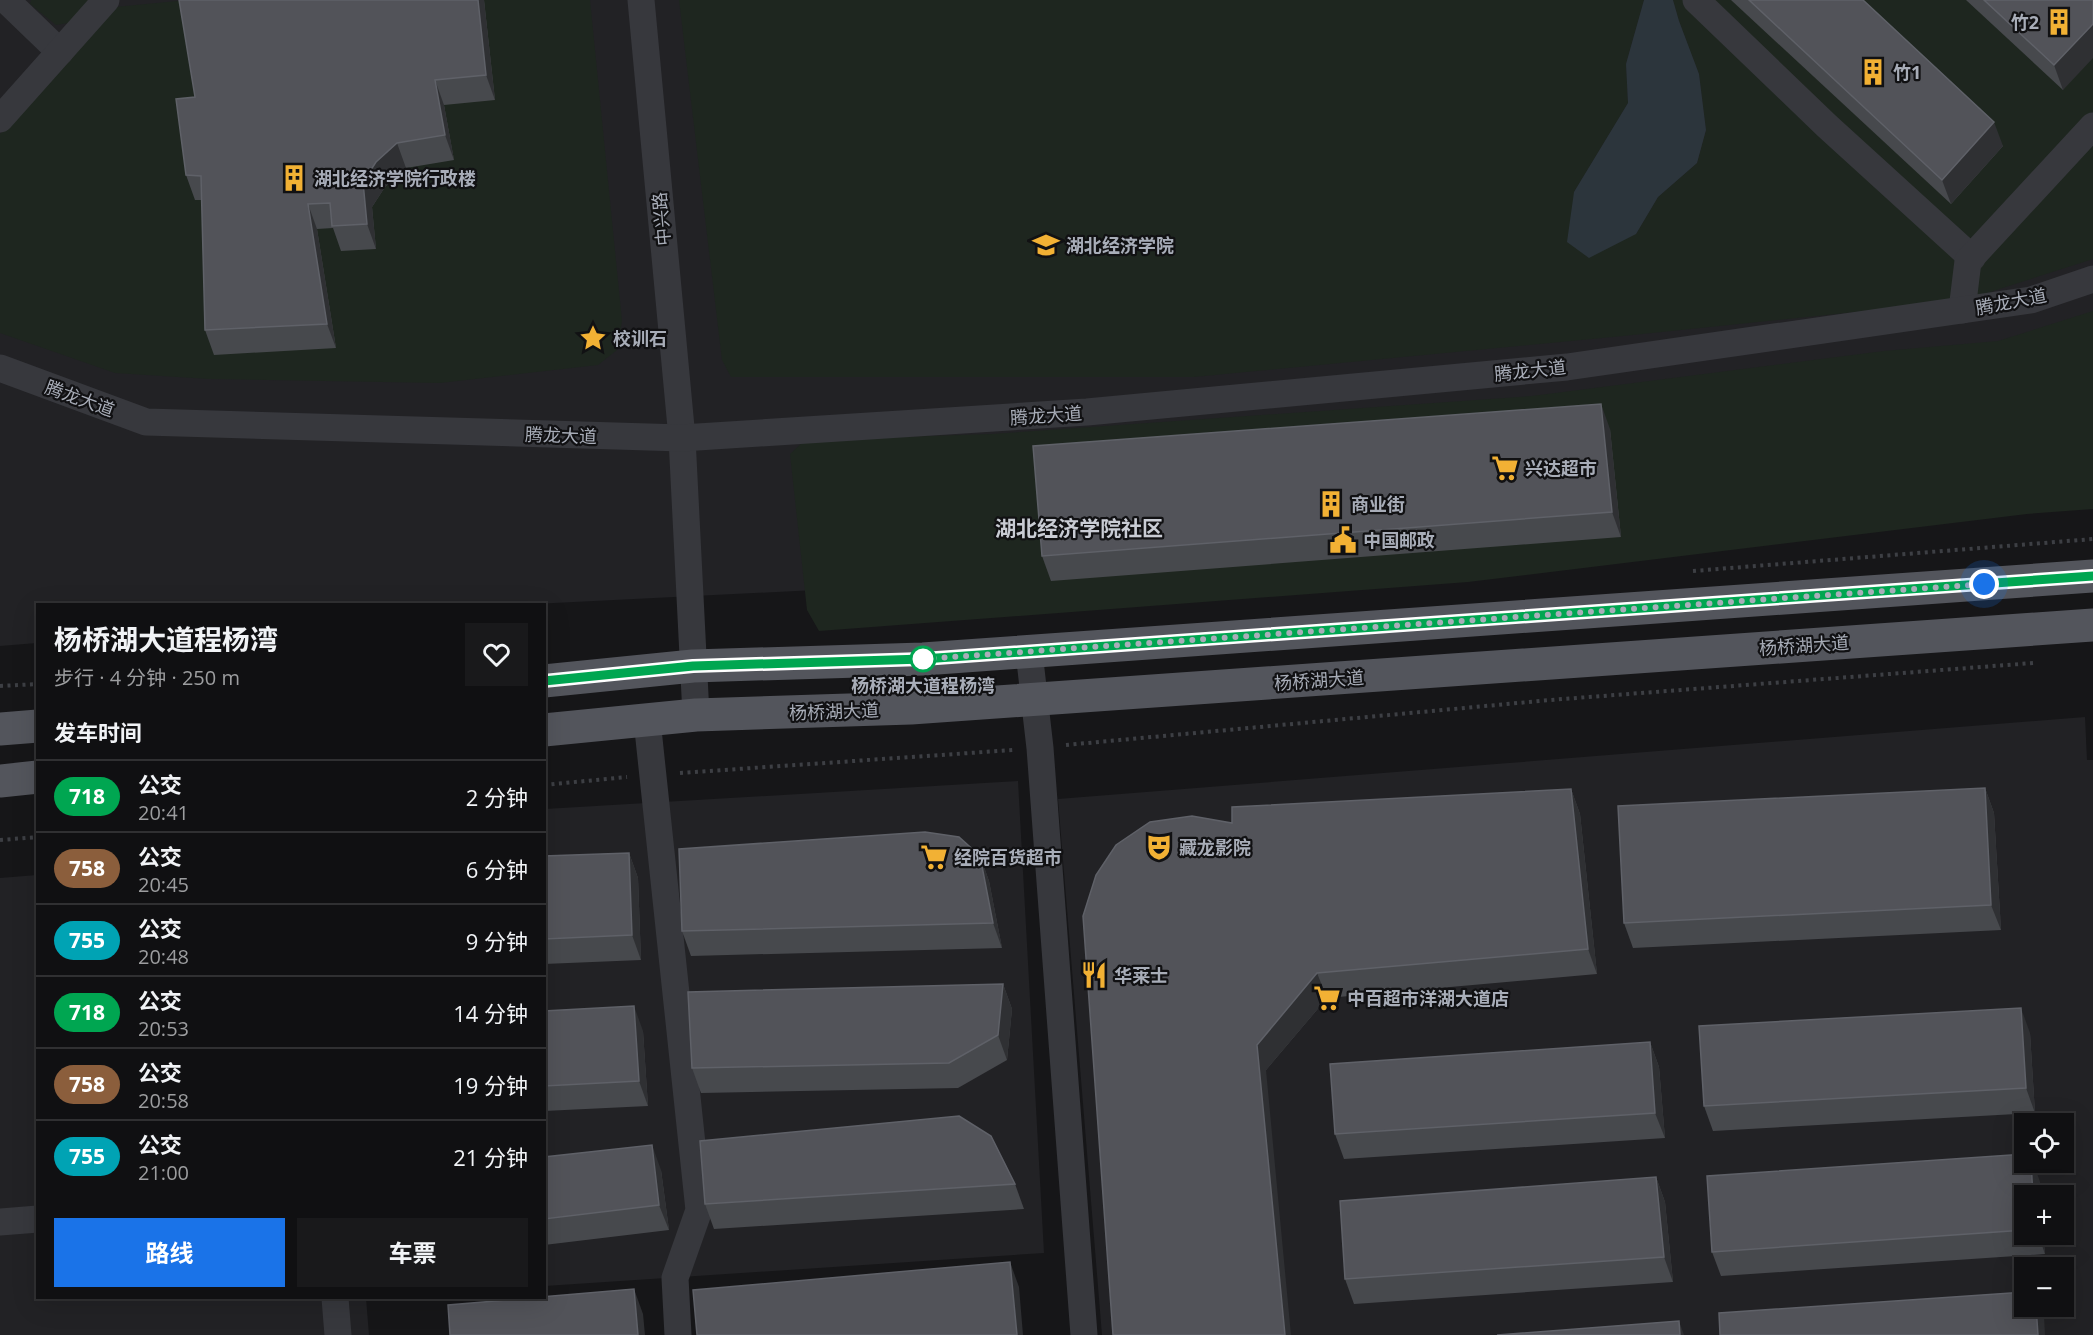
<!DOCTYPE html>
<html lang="zh">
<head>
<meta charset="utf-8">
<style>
  :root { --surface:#101012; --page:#19191b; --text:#f1f3f6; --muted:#9c9d9f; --line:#303032; --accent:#1a73e8 }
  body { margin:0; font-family:"Open Sans","Noto Sans SC",sans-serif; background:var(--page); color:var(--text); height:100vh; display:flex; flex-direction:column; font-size:22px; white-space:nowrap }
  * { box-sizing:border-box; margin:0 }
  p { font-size:20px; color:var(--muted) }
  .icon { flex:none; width:33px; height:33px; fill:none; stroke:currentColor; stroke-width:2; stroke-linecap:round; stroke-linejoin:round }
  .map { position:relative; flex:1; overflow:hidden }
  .sheet { position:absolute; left:36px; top:603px; width:510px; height:696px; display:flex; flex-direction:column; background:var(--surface); border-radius:0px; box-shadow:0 6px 24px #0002,0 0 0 2px var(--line) }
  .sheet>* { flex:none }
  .badge { padding:0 12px; border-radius:20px; font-size:21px; line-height:39px }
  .buttons { position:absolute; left:2014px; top:1113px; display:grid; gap:12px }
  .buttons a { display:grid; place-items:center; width:60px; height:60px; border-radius:0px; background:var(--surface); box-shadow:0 6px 24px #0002,0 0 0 2px var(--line); font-size:30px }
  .you { position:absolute; width:30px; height:30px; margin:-15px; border:4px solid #fff; border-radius:50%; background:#1a73e8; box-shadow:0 0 0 9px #1a73e833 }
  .map>.badge { position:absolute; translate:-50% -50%; box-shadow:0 0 0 3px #fff }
  h2 { padding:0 18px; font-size:22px; line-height:54px }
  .round { display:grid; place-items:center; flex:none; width:63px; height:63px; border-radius:0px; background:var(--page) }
  .overview { display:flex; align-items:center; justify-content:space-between; height:102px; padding:0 18px }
  h1 { font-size:28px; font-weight:700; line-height:45px }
  .primary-button { display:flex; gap:12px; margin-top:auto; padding:12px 18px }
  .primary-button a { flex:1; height:69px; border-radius:0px; background:var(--accent); color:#fff; font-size:24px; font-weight:700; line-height:69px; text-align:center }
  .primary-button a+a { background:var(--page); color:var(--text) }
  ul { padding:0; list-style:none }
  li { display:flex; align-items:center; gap:18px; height:72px; padding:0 18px; border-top:2px solid var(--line) }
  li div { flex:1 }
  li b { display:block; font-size:22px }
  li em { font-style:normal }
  li .badge { min-width:66px; font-weight:700; text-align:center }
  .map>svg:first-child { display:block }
  .built { fill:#222225; fill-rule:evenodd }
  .green { fill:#1e261f }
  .water { fill:#2c353c }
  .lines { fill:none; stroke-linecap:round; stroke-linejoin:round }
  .path { stroke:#3d3f44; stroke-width:4; stroke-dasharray:3 4.5; stroke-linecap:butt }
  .minor { stroke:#37383d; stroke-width:27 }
  .major { stroke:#53555c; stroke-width:33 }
  .wall { fill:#47494d }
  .shaded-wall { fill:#2f3033 }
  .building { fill:#525359; stroke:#5f6168; stroke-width:1.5 }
  .line-casing { stroke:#fff; stroke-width:14 }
  .line { stroke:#00a651; stroke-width:9 }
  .walk { stroke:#a8adb8; stroke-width:6; stroke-dasharray:0 10.8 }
  .stop-dot { fill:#fff; stroke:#00a651; stroke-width:3 }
  .labels { text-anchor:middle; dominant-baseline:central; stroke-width:4.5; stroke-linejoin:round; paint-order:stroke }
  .poi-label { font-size:18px; font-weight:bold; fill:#a8adb8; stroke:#111113; text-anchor:start }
  .street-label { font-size:18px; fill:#a8adb8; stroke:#111113 }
  .stop-label { font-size:18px; font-weight:bold; fill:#a8adb8; stroke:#111113 }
  .quarter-label { font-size:21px; font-weight:bold; fill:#c9ccd4; stroke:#111113 }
</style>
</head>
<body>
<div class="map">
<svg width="2093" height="1335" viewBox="0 0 2093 1335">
  <rect width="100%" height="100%" fill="#161618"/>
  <!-- built -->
  <g class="built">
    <path d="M0 0H2093V489L816 590 534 604H38L37 643 0 646Z"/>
    <path d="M2085 717 2087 760H2093V1335H1102L1058 799ZM2025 1124H2064V1162H2025ZM2025 1196H2064V1234H2025ZM2025 1268H2064V1306H2025Z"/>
    <path d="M1018 781 1044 1253 545 1286V809Z"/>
    <path d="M37 875 38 1298H366L369 1335H0V878Z"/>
  </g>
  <!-- green -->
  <g class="green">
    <path d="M31 0H91L68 23 56 25 30 4Z"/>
    <path d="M188 0H590L622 321 617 350 598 365 440 383 209 379 115 373 0 333V134L115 7Z"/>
    <path d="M679 0H1644L1626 64 1628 103 1574 192 1636 234 1658 197 1697 163 1706 130 1699 74 1679 21 1673 0H1697L1972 258 2093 126V259L1962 301 1623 336 1194 377H731L722 360Z"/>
    <path d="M1710 0H2093V112L1971 243Z"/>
    <path d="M2093 311V509L2027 514 1468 582 819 631 807 610 790 454 805 440 992 434 1532 396 1884 351 1998 341Z"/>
  </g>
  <!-- water -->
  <path class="water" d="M1644 0H1673L1679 21 1699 74 1706 130 1697 163 1658 197 1636 234 1589 258 1567 242 1574 192 1628 103 1626 64Z"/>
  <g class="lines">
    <!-- path -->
    <g class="path">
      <path d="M1693 571 2093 539"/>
      <path d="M0 686 38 684"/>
      <path d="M1066 745 1550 700 2033 663"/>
      <path d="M680 773 1013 750"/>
      <path d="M544 785 627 777"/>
      <path d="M0 840 38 837"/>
    </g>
    <!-- minor -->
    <g class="minor">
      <path d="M6 0 60 52"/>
      <path d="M641 0 682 438 696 715"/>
      <path d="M1696 0 1827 126 1972 258"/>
      <path d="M0 119 106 0"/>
      <path d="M1962 310 1968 261 2093 126"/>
      <path d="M0 368 146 422 682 438 1087 412 1567 367 2031 300 2093 279"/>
      <path d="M1029 652 1040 748 1084 1335"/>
      <path d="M647 720 699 1210 675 1278 678 1335"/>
      <path d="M0 1222 38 1219"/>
      <path d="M335 1298 338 1335"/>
    </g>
    <!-- major -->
    <g class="major">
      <path d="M544 681 693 666 923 659 2093 576"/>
      <path d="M0 729 38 726"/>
      <path d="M544 730 696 715 911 708 2093 625"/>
      <path d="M0 781 38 777"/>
    </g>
  </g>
  <!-- wall -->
  <g class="wall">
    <path d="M179 0H484L495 100 444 105 454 160 406 168 385 187 372 207 376 249 341 251 333 228 317 229 336 348 214 355 205 330 202 200H195L186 175 195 97Z"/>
    <path d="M1731 0H1863L2003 146 1951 204Z"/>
    <path d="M1966 0H2093L2063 90Z"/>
    <path d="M1610 429 1621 537 1051 581 1042 556Z"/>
    <path d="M1985 788 1994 813 2001 930 1633 948 1624 923Z"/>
    <path d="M1571 789 1580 814 1597 974 1327 998 1266 1070 1232 823Z"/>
    <path d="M629 853 638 878 641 960 544 964V856Z"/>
    <path d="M980 856 989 881 1002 948 691 956 682 931Z"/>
    <path d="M1003 984 1012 1009 1007 1060 958 1088 701 1093 692 1068Z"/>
    <path d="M544 1011 643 1031 648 1106 544 1111Z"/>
    <path d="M2030 1033 2035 1113 1713 1131 1704 1106Z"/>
    <path d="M1650 1042 1659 1067 1665 1138 1344 1159 1335 1134Z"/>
    <path d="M544 1157 661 1170 669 1230 544 1245Z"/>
    <path d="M1656 1177 1665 1202 1673 1282 1354 1304 1345 1279Z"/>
    <path d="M2039 1179 2041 1196H2025V1234H2043L2045 1254 1721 1276 1712 1252Z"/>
    <path d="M1015 1184 1024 1209 714 1229 705 1204Z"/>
  </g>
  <!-- shaded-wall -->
  <g class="shaded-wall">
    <path d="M478 0H484L495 100 486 75Z"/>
    <path d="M2093 24V58L2063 90 2054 65Z"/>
    <path d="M435 80 444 105 454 160 445 135Z"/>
    <path d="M1994 122 2003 146 1951 204 1942 180Z"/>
    <path d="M397 143 406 168 385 187 372 207 376 249 367 224 363 182 376 162Z"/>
    <path d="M308 204 317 229 336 348 327 324Z"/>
    <path d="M1601 404 1610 429 1621 537 1612 512Z"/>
    <path d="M1985 788 1994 813 2001 930 1991 905Z"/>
    <path d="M1571 789 1580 814 1597 974 1588 949Z"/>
    <path d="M629 853 638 878 641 960 632 935Z"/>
    <path d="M980 856 989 881 1002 948 993 923Z"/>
    <path d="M1317 973 1327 998 1266 1070 1291 1335H1285L1257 1045Z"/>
    <path d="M1003 984 1012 1009 1007 1060 998 1035Z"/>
    <path d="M634 1006 643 1031 648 1106 639 1081Z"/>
    <path d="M2021 1008 2030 1033 2035 1113 2026 1088Z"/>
    <path d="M1650 1042 1659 1067 1665 1138 1655 1113Z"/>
    <path d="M652 1145 661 1170 669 1230 659 1205Z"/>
    <path d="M2031 1162H2033L2039 1179 2041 1196H2033Z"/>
    <path d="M1656 1177 1665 1202 1673 1282 1664 1257Z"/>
    <path d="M2038 1234H2043L2045 1254Z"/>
    <path d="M1010 1262 1019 1287 1023 1335H1017Z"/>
    <path d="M634 1289 643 1314 645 1335H638Z"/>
    <path d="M2036 1306H2040L2044 1316 2045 1335H2038Z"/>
    <path d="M1679 1321 1684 1335H1680Z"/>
  </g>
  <!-- building -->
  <g class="building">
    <path d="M179 0H478L486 75 435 80 445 135 397 143 376 162 363 182 367 224 332 226 330 203 308 204 327 324 205 330 201 176 186 175 176 99 195 97Z"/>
    <path d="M1749 0H1863L1994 122 1942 180Z"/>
    <path d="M1984 0H2093V24L2054 65Z"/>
    <path d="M1601 404 1612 512 1042 556 1033 446Z"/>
    <path d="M1985 788 1991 905 1624 923 1618 806Z"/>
    <path d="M1571 789 1588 949 1317 973 1257 1045 1285 1335H1113L1083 916 1096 875 1116 845 1150 822 1192 816 1232 823V807Z"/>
    <path d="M925 832 959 837 980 856 993 923 682 931 679 849Z"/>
    <path d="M629 853 632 935 544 939V856Z"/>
    <path d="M1003 984 998 1035 949 1063 692 1068 688 992Z"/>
    <path d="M634 1006 639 1081 544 1086V1011Z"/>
    <path d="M2021 1008 2026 1088 1704 1106 1699 1026Z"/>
    <path d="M1650 1042 1655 1113 1335 1134 1330 1064Z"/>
    <path d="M959 1116 991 1136 1015 1184 705 1204 700 1141Z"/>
    <path d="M652 1145 659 1205 544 1219V1157Z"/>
    <path d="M2025 1154V1162H2031L2033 1196H2025V1230L1712 1252 1707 1176Z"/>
    <path d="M1656 1177 1664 1257 1345 1279 1340 1201Z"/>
    <path d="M1010 1262 1017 1335H697L693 1290Z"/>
    <path d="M634 1289 638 1335H450L448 1305Z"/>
    <path d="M2025 1292V1306H2036L2038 1335H1720L1719 1313Z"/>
    <path d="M1679 1321 1680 1335H1497Z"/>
  </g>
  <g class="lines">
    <defs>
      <path id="line" d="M544 681 693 666 923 659 2093 576"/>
    </defs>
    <!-- line casing -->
    <use href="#line" class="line-casing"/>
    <!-- line -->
    <use href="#line" class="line"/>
    <!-- walk -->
    <path class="walk" d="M923 659 1984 584"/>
  </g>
  <!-- icons -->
  <defs>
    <symbol id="building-bare" viewBox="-9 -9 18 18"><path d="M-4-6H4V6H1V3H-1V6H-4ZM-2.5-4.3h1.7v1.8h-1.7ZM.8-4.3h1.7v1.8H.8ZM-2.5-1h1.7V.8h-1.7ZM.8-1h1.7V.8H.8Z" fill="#f2b134" stroke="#111113" stroke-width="2.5" paint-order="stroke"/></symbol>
    <symbol id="university-bare" viewBox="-9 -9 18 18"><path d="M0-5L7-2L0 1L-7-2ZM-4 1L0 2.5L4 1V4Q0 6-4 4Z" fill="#f2b134" stroke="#111113" stroke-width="2.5" paint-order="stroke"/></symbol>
    <symbol id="sight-bare" viewBox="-9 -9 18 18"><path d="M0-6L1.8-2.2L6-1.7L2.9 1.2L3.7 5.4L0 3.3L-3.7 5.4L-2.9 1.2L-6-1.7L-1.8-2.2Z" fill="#f2b134" stroke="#111113" stroke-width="2.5" paint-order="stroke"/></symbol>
    <symbol id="supermarket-bare" viewBox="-9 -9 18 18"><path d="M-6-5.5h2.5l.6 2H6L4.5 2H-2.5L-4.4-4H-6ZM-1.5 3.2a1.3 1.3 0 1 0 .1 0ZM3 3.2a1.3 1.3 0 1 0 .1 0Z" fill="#f2b134" stroke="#111113" stroke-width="2.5" paint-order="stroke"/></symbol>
    <symbol id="civic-bare" viewBox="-9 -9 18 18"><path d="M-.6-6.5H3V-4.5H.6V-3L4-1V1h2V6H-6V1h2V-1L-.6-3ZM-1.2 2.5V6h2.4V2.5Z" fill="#f2b134" stroke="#111113" stroke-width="2.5" paint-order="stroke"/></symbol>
    <symbol id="theatre-bare" viewBox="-9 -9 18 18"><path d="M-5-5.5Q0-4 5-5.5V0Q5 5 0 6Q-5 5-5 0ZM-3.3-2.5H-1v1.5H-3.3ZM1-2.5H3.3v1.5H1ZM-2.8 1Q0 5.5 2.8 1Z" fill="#f2b134" stroke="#111113" stroke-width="2.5" paint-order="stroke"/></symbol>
    <symbol id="restaurant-bare" viewBox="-9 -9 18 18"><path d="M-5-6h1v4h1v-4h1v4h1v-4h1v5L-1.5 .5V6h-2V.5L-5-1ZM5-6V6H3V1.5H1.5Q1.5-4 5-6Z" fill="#f2b134" stroke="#111113" stroke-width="2.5" paint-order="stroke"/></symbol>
  </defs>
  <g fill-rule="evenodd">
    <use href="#building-bare" x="2040" y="3" width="38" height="38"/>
    <use href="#building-bare" x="1854" y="53" width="38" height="38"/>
    <use href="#building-bare" x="275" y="159" width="38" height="38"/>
    <use href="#university-bare" x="1027" y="226" width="38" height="38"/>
    <use href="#sight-bare" x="574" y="319" width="38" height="38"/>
    <use href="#supermarket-bare" x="1486" y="449" width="38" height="38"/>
    <use href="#building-bare" x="1312" y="485" width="38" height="38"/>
    <use href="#civic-bare" x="1324" y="521" width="38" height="38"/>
    <use href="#theatre-bare" x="1140" y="828" width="38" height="38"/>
    <use href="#supermarket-bare" x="915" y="838" width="38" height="38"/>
    <use href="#restaurant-bare" x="1075" y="956" width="38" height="38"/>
    <use href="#supermarket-bare" x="1308" y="979" width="38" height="38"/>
  </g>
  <!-- markers -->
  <circle class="stop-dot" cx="923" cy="659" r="12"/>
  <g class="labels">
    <!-- poi labels -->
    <g class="poi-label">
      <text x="2039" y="22" text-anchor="end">竹2</text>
      <text x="1893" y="72">竹1</text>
      <text x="314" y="178">湖北经济学院行政楼</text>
      <text x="1066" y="245">湖北经济学院</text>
      <text x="613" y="338">校训石</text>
      <text x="1525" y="468">兴达超市</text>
      <text x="1351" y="504">商业街</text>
      <text x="1363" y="540">中国邮政</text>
      <text x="1179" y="847">藏龙影院</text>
      <text x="954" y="857">经院百货超市</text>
      <text x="1114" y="975">华莱士</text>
      <text x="1347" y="998">中百超市洋湖大道店</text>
    </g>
    <!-- street labels -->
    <g class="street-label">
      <text transform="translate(661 219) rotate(-95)">中兴路</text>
      <text transform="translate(2011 301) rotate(-11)">腾龙大道</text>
      <text transform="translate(1530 370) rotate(-6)">腾龙大道</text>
      <text transform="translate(80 398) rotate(20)">腾龙大道</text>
      <text transform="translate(1046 415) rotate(-4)">腾龙大道</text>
      <text transform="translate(561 435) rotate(2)">腾龙大道</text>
      <text transform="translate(1804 645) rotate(-4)">杨桥湖大道</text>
      <text transform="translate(1319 680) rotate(-4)">杨桥湖大道</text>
      <text transform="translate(834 711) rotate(-2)">杨桥湖大道</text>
    </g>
    <!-- stop labels -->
    <g class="stop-label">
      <text x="923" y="685">杨桥湖大道程杨湾</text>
    </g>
    <!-- quarter labels -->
    <g class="quarter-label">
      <text x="1079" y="528">湖北经济学院社区</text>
    </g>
  </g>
</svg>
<div class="buttons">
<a><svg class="icon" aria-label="locate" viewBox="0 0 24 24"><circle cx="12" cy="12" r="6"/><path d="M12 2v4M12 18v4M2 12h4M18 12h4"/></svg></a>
<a>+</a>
<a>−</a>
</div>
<div class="you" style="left:1984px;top:584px"></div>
<section class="sheet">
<div class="overview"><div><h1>杨桥湖大道程杨湾</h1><p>步行 · 4 分钟 · 250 m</p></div><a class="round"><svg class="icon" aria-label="heart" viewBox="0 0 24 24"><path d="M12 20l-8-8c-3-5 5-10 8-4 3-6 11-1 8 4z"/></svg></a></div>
<h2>发车时间</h2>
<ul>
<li><span class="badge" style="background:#00a651;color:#fff">718</span><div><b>公交</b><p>20:41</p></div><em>2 分钟</em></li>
<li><span class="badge" style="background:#8b5e3c;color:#fff">758</span><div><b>公交</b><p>20:45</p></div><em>6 分钟</em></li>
<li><span class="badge" style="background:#00a3b4;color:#fff">755</span><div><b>公交</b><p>20:48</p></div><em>9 分钟</em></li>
<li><span class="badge" style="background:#00a651;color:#fff">718</span><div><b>公交</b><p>20:53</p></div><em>14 分钟</em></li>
<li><span class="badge" style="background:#8b5e3c;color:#fff">758</span><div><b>公交</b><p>20:58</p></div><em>19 分钟</em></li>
<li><span class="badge" style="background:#00a3b4;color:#fff">755</span><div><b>公交</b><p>21:00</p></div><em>21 分钟</em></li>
</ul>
<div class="primary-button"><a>路线</a><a>车票</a></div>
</section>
</div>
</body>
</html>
